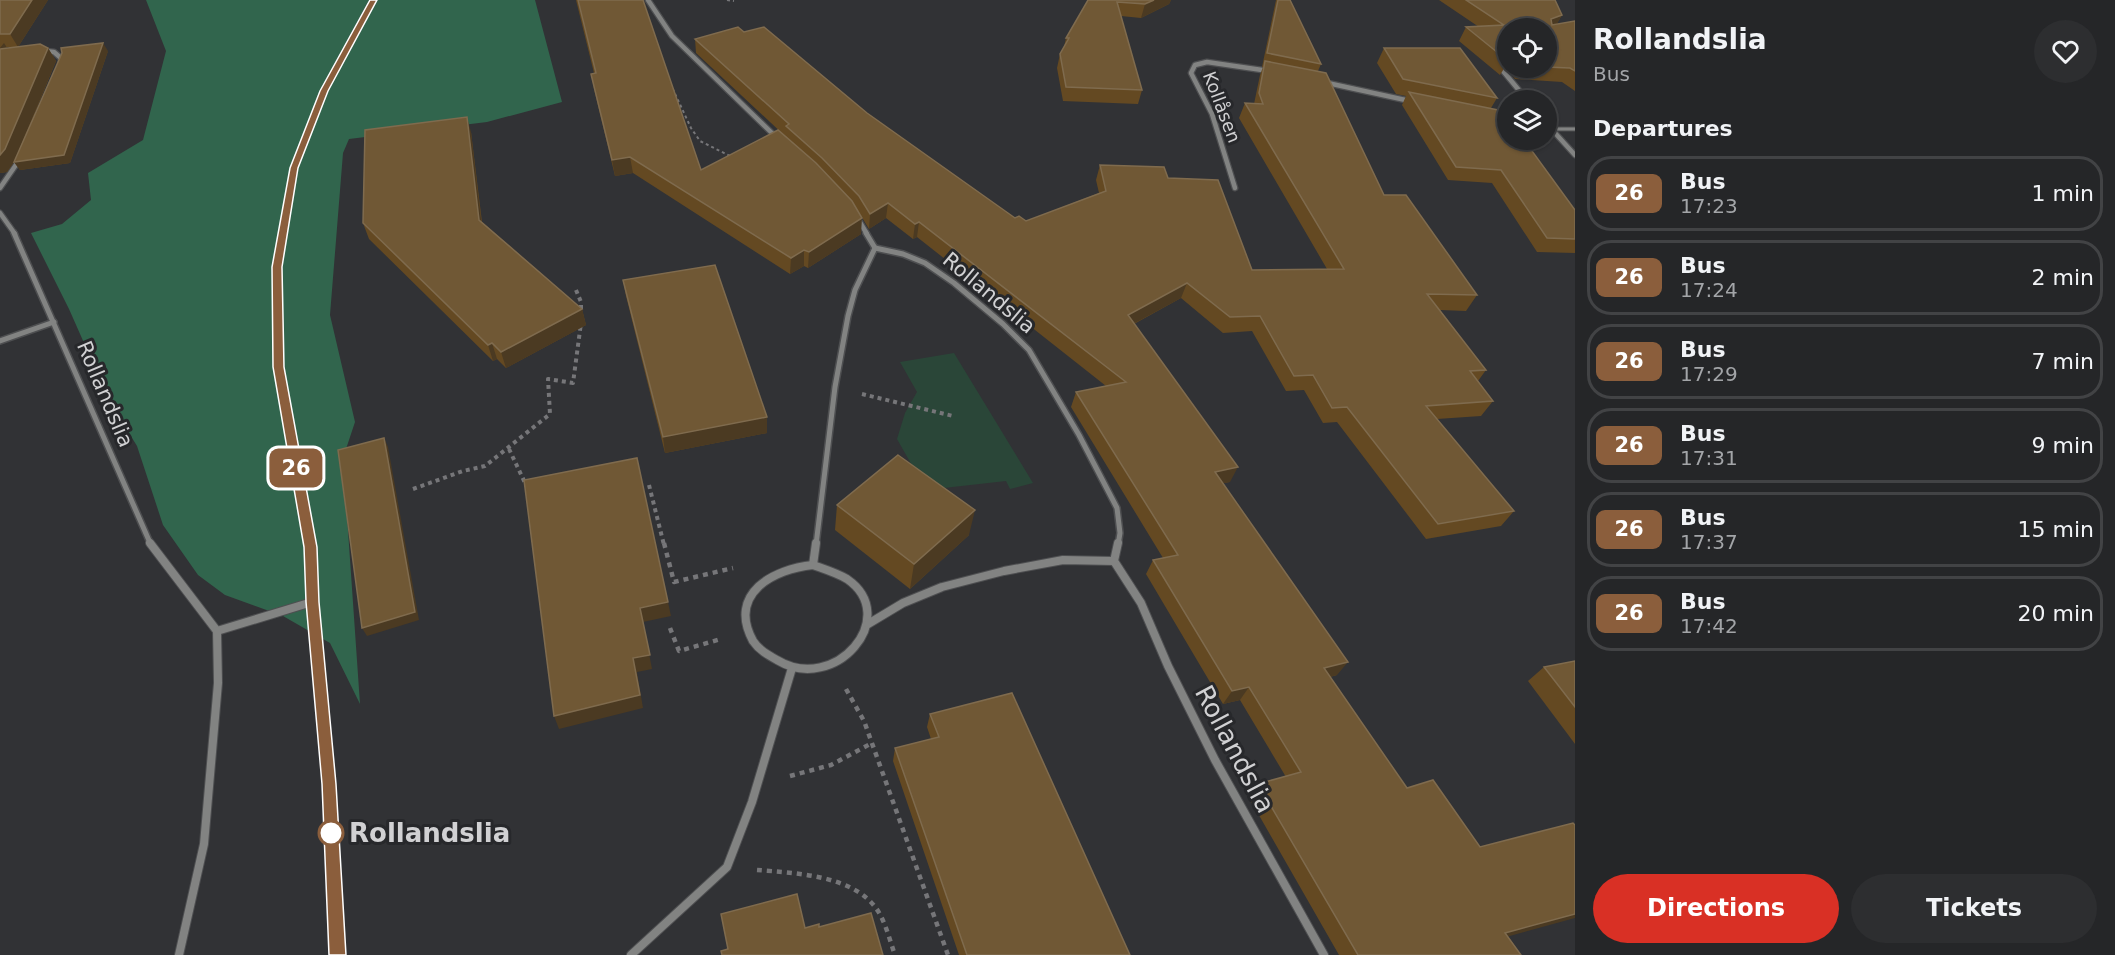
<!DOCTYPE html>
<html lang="en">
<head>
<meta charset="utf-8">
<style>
  :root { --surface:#252628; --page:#2d2e30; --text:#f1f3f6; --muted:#a3a5a8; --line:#424345; --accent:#d93025 }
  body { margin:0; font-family:"DejaVu Sans",sans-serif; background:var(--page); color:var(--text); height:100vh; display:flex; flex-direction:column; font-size:22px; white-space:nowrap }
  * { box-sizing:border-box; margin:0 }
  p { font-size:20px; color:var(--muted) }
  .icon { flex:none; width:33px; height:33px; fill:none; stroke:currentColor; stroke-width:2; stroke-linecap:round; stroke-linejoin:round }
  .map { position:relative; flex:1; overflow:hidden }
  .side { display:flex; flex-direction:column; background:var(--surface); width:540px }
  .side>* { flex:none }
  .badge { padding:0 12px; border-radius:9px; font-size:21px; line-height:39px }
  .fabs { position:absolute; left:1497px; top:18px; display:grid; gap:12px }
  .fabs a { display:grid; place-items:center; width:60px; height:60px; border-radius:50%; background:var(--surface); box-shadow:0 2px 4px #0004,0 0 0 2px var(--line); font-size:30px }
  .map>.badge { position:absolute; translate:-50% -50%; box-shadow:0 0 0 3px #fff }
  h2 { padding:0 18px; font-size:22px; line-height:54px }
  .round { display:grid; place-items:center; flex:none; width:63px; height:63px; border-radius:32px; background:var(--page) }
  .summary { display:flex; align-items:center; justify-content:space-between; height:102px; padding:0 18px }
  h1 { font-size:28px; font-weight:600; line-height:45px }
  .primary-button { display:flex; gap:12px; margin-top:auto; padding:12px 18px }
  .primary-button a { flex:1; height:69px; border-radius:36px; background:var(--accent); color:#fff; font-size:24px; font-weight:600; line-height:69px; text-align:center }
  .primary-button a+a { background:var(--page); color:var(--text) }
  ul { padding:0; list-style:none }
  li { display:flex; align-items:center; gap:18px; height:75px; margin:0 12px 9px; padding:0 6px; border:3px solid var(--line); border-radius:24px }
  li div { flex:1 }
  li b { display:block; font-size:22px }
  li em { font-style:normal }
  li .badge { min-width:66px; font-weight:700; text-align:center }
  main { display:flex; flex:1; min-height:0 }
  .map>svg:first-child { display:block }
  .green { fill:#2a4638 }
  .forest { fill:#31654d }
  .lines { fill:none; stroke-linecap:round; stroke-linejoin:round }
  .lane-casing { stroke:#4e4f51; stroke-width:5 }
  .street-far2-casing { stroke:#4e4f51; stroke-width:7 }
  .street-far1-casing { stroke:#4e4f51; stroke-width:8 }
  .street-casing { stroke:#4e4f51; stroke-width:10 }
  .path-far2 { stroke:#767679; stroke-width:2; stroke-dasharray:3 3; stroke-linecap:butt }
  .path-far1 { stroke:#767679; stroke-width:4; stroke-dasharray:4 4; stroke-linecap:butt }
  .path { stroke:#767679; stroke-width:4.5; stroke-dasharray:5 5; stroke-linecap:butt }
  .lane { stroke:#828382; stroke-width:3 }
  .street-far2 { stroke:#828382; stroke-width:4.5 }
  .street-far1 { stroke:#828382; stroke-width:5 }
  .street { stroke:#828382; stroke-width:8 }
  .wall { fill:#644922; fill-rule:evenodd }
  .shaded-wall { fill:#4b3a22 }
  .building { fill:#705835; stroke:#7f6b4e; stroke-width:1.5 }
  .line { fill:#8b5e3c; stroke:#fff; stroke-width:1.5 }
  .stop-dot { fill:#fff; stroke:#8b5e3c; stroke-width:3 }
  .labels { text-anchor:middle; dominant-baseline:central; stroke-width:6; stroke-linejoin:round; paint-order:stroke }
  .far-street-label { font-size:18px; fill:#d1d1d3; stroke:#27282b }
  .street-label { font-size:21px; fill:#d1d1d3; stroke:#27282b }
  .near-street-label { font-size:26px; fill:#d1d1d3; stroke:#27282b }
  .near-stop-label { font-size:26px; font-weight:bold; fill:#d1d1d3; stroke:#27282b; text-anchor:start }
</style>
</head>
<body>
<main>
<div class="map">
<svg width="1575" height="955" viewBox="0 0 1575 955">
  <rect width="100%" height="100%" fill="#313235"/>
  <!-- green -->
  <path class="green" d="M954 353 1033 483 1010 489 1006 481 926 490 897 439 905 413 917 392 900 362Z"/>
  <!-- forest -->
  <path class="forest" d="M146 0H535L562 102 487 122 349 139 343 153 330 315 355 422 343 458 360 704 330 643 283 616 225 595 198 575 163 525 137 446 111 404 69 309 31 233 62 224 91 200 88 173 143 140 166 51Z"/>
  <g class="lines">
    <defs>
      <path id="lane" d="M1552 129H1575"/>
      <g id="street-far2">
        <path d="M648 0 672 36 776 137"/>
        <path d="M45 51 54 52 62 59 61 61"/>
        <path d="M1499 66 1527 100"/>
        <path d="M1323 82 1410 101"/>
        <path d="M1546 123 1575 155"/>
        <path d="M0 188 20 159"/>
        <path d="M1235 188 1212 114 1191 73 1195 65 1207 62 1269 71"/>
        <path d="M0 213 15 234"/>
        <path d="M858 219 867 234"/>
        <path d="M283 234 294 168 324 91 373 0"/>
      </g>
      <g id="street-far1">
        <path d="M14 233 151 545"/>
        <path d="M283 233 277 267 278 367 310 545"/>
        <path d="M875 248 903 254 925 263 954 283 1003 324 1029 350 1079 435 1117 508 1120 533 1118 545"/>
        <path d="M0 341 54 322"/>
        <path d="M816 545 835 387 848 316 855 290 875 248 866 233"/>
      </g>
      <g id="street">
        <path d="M150 543 217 631 312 602"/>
        <path d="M309 543 312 602 329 784 337 955"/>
        <path d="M1118 543 1114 561 1141 603 1168 666 1215 760 1324 955"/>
        <path d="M813 565 816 543"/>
        <path d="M813 565C824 569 837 573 847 579 902 617 835 695 777 660 768 655 759 650 753 641 727 593 774 569 813 565Z"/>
        <path d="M868 624 903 603 942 587 1004 571 1063 560 1114 561"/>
        <path d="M179 955 204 844 218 683 217 631"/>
        <path d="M631 955 727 867 752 802 792 668"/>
      </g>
    </defs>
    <!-- lane casing -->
    <use href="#lane" class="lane-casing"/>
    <!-- street-far2 casing -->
    <use href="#street-far2" class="street-far2-casing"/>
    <!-- street-far1 casing -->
    <use href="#street-far1" class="street-far1-casing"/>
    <!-- street casing -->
    <use href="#street" class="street-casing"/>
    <!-- path-far2 -->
    <g class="path-far2">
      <path d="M727 0 734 1"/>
      <path d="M670 83 691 128 700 141 734 158"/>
    </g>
    <!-- path-far1 -->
    <g class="path-far1">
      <path d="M576 290 581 302V312"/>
      <path d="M862 394 953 416"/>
      <path d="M509 449 526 485"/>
      <path d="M649 485 664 545"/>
      <path d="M413 489 463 471 485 466 550 414 548 379 573 383 581 323"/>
    </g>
    <!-- path -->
    <g class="path">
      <path d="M664 543 674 582 733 568"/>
      <path d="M670 628 679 651 721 639"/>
      <path d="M846 689 864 721 948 955"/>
      <path d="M790 776 831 765 872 743"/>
      <path d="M757 870C795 873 855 875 878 911 886 924 890 941 895 955"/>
    </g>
    <!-- lane -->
    <use href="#lane" class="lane"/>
    <!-- street-far2 -->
    <use href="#street-far2" class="street-far2"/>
    <!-- street-far1 -->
    <use href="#street-far1" class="street-far1"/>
    <!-- street -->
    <use href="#street" class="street"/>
  </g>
  <!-- wall -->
  <g class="wall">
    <path d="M0 0H48L18 47H6L7 48H48L56 61 21 147 108 51 70 163 20 170 14 162 7 172 0 173Z"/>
    <path d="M576 0H643L701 170 786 137 696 53 695 39 744 32 867 113 1015 218 1026 221 1099 193 1096 180 1100 165 1168 178 1252 270 1327 269 1239 118 1245 103 1254 104 1260 75 1263 67H1262L1276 0H1290L1321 64 1318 71 1384 195 1477 295 1466 311 1440 310 1486 370 1478 381 1493 401 1481 416 1437 419 1514 511 1501 526 1426 539 1337 422 1323 423 1304 390 1286 391 1252 331 1223 333 1181 298 1134 324 1230 482 1223 483 1337 675 1330 677 1521 955H1339L1248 796 1258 784 1286 777 1240 700 1223 704 1146 574 1153 560 1163 558 1071 407 1076 392 1106 386 917 237 913 239 886 218 869 229 858 211 861 234 808 268 804 266 790 274 633 173 615 176 594 89 591 74 594 73Z"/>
    <path d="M1088 0H1171L1169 4 1141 18 1121 16 1142 90 1138 104 1063 101 1057 68 1060 54 1064 47 1066 38Z"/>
    <path d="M1439 0H1555L1562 15 1556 25 1575 21V91L1562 82 1515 79 1505 67 1500 75 1459 41 1466 27H1479ZM1508 28H1546V68H1508V46L1503 54 1501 48Z"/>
    <path d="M1384 48 1497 98 1491 108 1575 210V253L1537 252 1492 183 1448 180 1402 105 1406 96 1396 94 1377 63Z"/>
    <path d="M471 132 482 222 582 309 586 325 506 368 497 359 493 361 369 239 363 223Z"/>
    <path d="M623 280 767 417V433L665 453 626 296Z"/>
    <path d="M837 505 969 535 910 589 835 530Z"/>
    <path d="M1575 661V744L1528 681 1544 667Z"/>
    <path d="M930 714 1130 955H959L893 761 895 748 931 739 927 727Z"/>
  </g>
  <!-- shaded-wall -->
  <g class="shaded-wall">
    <path d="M32 0H48L18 47 10 34Z"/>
    <path d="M1154 0H1171L1169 4 1141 18 1145 4Z"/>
    <path d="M1562 15 1554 29 1551 19Z"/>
    <path d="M1508 35V44L1496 51 1499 40Z"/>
    <path d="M4 43 12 56 0 50V48Z"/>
    <path d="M103 43 108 51 70 163 20 170 14 162 7 172 0 173V155L48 48 56 61 14 162Z"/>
    <path d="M467 117 471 132 483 236 479 220Z"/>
    <path d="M630 157 633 173 615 176 612 160Z"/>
    <path d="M888 203 886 218 869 229 870 214Z"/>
    <path d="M862 218 861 234 808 268 809 252Z"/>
    <path d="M919 222 917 237 913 239 915 224Z"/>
    <path d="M804 250V266L790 274 791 258Z"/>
    <path d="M1187 283 1181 298 1122 330 1128 315Z"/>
    <path d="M582 309 586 325 506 368 501 352Z"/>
    <path d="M492 343 497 359 493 361 488 345Z"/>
    <path d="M767 417V433L665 453 663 437Z"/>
    <path d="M384 438 388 447 419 620 367 636 362 628Z"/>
    <path d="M1238 467 1230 482 1208 486 1215 472Z"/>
    <path d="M975 510 969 535 910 589 914 564Z"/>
    <path d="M668 602 671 616 643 622 652 669 637 672 643 708 559 729 554 716 633 658 640 608Z"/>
    <path d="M1348 662 1337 675 1313 681 1324 668Z"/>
    <path d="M1249 687 1240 700 1223 704 1232 691Z"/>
    <path d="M1575 914V918L1488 942 1505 933Z"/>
  </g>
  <!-- building -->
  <g class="building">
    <path d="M0 0H32L10 34H0Z"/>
    <path d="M578 0H643L701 170 778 130 816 163 852 201 862 218 809 252 804 250 791 258 630 157 612 160 591 74 596 73Z"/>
    <path d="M1088 0H1154L1145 4 1117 2 1142 90 1066 87 1060 54 1069 38H1066Z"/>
    <path d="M1278 0H1290L1321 64 1267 53Z"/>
    <path d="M1466 0H1555L1562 15 1551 19 1552 25 1575 21V71L1570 68 1546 67V28H1508V35L1499 40 1504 55 1508 61 1466 27 1504 25Z"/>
    <path d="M738 27 744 32 764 27 867 113 1015 218 1019 216 1026 221 1106 191 1100 165 1164 167 1168 178 1218 180 1252 270 1344 269 1245 103 1263 104 1259 93 1265 61 1326 73 1384 195H1406L1477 295 1427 294 1486 370 1470 371 1493 401 1426 406 1514 511 1438 524 1347 407 1332 408 1313 375 1294 376 1260 316 1230 317 1187 283 1128 315 1238 467 1215 472 1348 662 1324 668 1407 788 1433 780 1480 847 1573 823 1575 825V914L1505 933 1521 955H1358L1258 784 1301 772 1249 687 1232 691 1153 560 1178 555 1076 392 1126 382 919 222 915 224 888 203 870 214 859 196 822 158 786 126 789 124 695 39Z"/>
    <path d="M103 43 64 155 14 162 62 53 61 48Z"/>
    <path d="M40 44 48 48 5 149 0 155V49Z"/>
    <path d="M1384 48H1460L1497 98 1403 79Z"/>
    <path d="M1409 92 1503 111 1508 117V140H1524L1575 210V239L1547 238 1501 170 1456 167Z"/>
    <path d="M467 117 479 220 582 309 501 352 492 343 488 345 363 223 365 130Z"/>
    <path d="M715 265 767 417 663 437 623 280Z"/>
    <path d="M384 438 415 612 362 628 338 450Z"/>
    <path d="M898 455 975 510 914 564 837 505Z"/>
    <path d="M637 458 668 602 640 608 650 655 633 658 640 695 554 716 524 480Z"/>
    <path d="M1575 661V707L1544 667Z"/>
    <path d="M1012 693 1130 955H967L895 748 939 737 930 714Z"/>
    <path d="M797 894 805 928 819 924V927L871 913 883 955H722L721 951 728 949 721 914Z"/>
  </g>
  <!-- line -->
  <path class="line" d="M370 0H377L328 91 298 168 282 267 284 367 317 547 319 602 336 784 346 955H329L322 784 306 602 304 547 273 367 272 267 290 168 320 91Z"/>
  <!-- markers -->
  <circle class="stop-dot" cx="331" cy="833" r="12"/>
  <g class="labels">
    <!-- far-street labels -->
    <g class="far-street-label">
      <text transform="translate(1222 107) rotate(69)">Kollåsen</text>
    </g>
    <!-- street labels -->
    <g class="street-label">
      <text transform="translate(989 293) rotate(40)">Rollandslia</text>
      <text transform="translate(105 394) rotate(67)">Rollandslia</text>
    </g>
    <!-- near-street labels -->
    <g class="near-street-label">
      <text transform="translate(1235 749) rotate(62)">Rollandslia</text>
    </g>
    <!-- near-stop labels -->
    <g class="near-stop-label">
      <text x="349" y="833">Rollandslia</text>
    </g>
  </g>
</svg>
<div class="fabs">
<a><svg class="icon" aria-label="locate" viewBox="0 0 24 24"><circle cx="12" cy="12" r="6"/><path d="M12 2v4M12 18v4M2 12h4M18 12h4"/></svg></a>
<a><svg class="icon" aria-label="layers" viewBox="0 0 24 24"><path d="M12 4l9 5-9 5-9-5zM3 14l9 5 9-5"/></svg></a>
</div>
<b class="badge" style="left:296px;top:468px;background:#8b5e3c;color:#fff">26</b>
</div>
<section class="side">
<div class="summary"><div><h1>Rollandslia</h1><p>Bus</p></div><a class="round"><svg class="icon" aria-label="heart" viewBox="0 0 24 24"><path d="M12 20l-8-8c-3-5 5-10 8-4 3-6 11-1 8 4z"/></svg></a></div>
<h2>Departures</h2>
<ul>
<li><span class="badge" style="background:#8b5e3c;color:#fff">26</span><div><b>Bus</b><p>17:23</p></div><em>1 min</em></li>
<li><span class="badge" style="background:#8b5e3c;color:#fff">26</span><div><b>Bus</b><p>17:24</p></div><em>2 min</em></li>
<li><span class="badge" style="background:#8b5e3c;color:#fff">26</span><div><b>Bus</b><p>17:29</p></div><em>7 min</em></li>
<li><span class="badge" style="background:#8b5e3c;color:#fff">26</span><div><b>Bus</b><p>17:31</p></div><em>9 min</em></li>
<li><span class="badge" style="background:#8b5e3c;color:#fff">26</span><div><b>Bus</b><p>17:37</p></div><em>15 min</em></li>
<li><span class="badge" style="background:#8b5e3c;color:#fff">26</span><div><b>Bus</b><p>17:42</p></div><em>20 min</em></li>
</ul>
<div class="primary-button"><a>Directions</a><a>Tickets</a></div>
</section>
</main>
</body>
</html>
